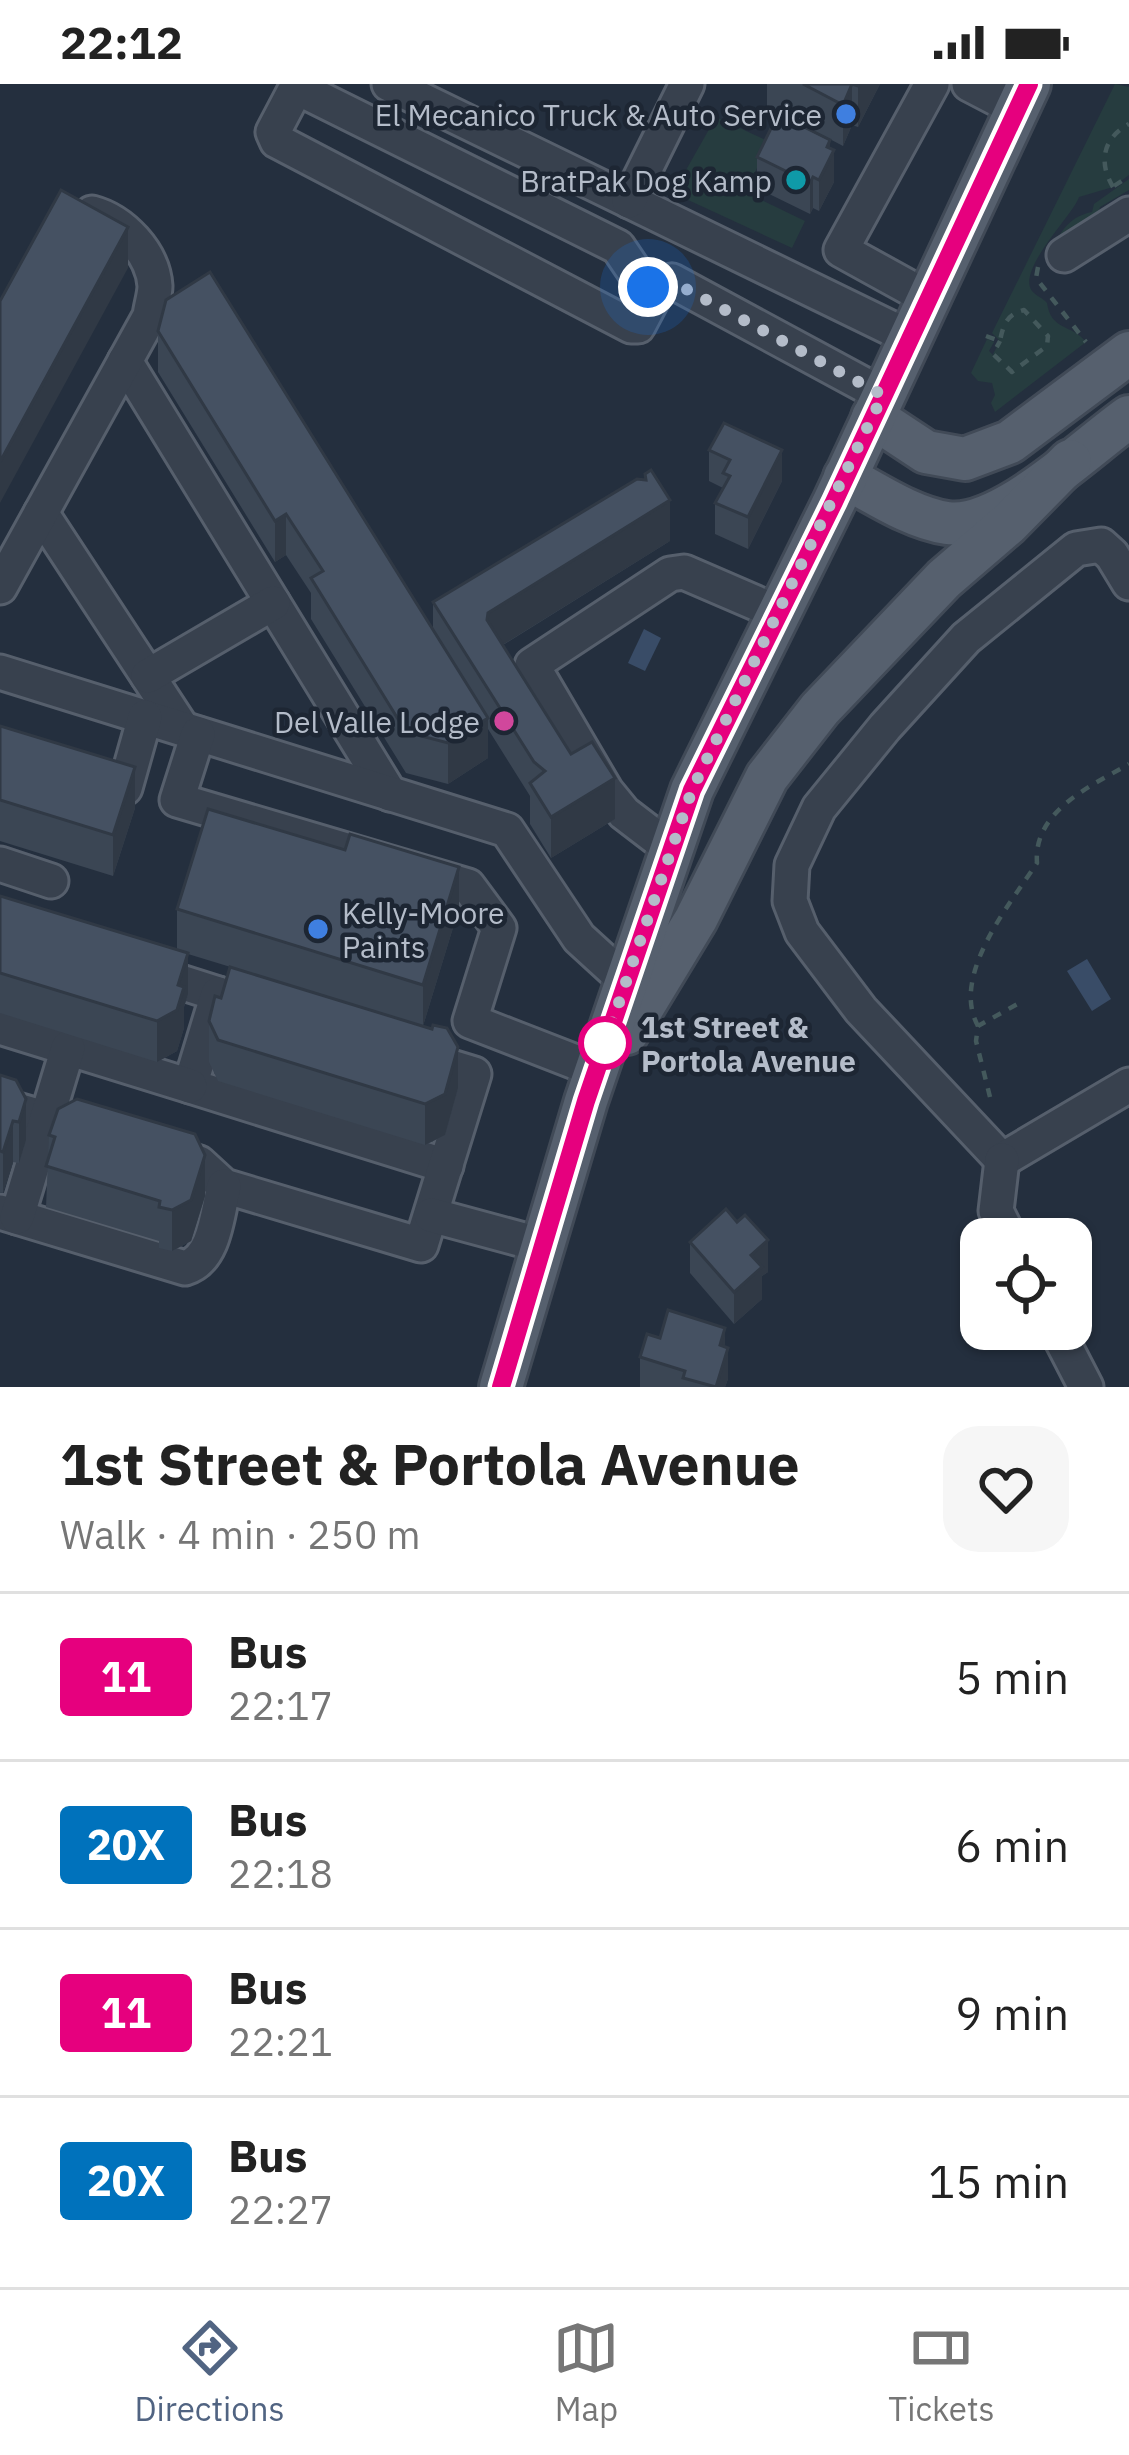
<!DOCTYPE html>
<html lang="en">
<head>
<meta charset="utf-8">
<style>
  :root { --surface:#fff; --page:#f6f6f6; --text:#222; --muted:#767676; --line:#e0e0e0; --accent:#516482 }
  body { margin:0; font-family:"IBM Plex Sans",sans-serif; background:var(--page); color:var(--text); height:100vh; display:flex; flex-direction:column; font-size:45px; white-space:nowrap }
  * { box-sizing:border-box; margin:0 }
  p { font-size:39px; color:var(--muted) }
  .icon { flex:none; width:66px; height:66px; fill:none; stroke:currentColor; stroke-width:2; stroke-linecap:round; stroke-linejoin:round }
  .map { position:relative; height:1303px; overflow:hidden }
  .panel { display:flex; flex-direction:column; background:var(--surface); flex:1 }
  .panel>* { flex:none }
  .badge { padding:0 24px; border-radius:9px; font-size:42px; line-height:78px }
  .tools { position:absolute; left:960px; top:1134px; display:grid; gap:24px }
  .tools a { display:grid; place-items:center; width:132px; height:132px; border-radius:24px; background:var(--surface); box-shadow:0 3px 9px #0004; font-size:60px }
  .you { position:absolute; width:60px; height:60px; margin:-30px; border:9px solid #fff; border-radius:50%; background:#1a73e8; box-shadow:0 0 0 18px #1a73e833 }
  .map>.badge { position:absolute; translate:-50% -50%; box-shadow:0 0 0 6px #fff }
  .round { display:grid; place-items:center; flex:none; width:126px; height:126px; border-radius:36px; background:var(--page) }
  .overview { display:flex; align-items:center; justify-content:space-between; height:204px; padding:0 60px }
  h1 { font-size:57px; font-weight:700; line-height:90px }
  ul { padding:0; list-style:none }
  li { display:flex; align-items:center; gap:36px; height:168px; padding:0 60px; border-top:3px solid var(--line) }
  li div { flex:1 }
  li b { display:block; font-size:45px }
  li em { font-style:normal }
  li .badge { min-width:132px; font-weight:700; text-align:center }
  .status { display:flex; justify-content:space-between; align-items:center; height:84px; padding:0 60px; background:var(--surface); direction:ltr }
  .status svg { height:33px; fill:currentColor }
  .menu { display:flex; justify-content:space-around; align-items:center; height:168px; border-top:3px solid var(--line); background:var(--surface); font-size:33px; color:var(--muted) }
  .menu a { display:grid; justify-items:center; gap:6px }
  .menu .selected { color:var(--accent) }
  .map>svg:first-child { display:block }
  .green { fill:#263c3f }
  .water { fill:#394c67 }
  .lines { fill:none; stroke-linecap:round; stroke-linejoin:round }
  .minor-casing { stroke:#565f6c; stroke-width:39 }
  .major-casing { stroke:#414a57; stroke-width:48 }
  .path { stroke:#44595c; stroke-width:4.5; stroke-dasharray:9 9; stroke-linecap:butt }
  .minor { stroke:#38414e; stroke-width:33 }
  .major { stroke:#56606e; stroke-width:42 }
  .wall { fill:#3b4654 }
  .shaded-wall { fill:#303945 }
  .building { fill:#455162; stroke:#303945; stroke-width:3 }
  .line-casing { stroke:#fff; stroke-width:27 }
  .line { stroke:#e6007e; stroke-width:18 }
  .walk { stroke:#b4bcc9; stroke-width:12; stroke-dasharray:0 21.6 }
  .shop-dot { fill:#3f7fe0; stroke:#1d2633; stroke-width:4.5 }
  .culture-dot { fill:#0f9aa8; stroke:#1d2633; stroke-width:4.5 }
  .hotel-dot { fill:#d1479c; stroke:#1d2633; stroke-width:4.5 }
  .stop-dot { fill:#fff; stroke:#e6007e; stroke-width:6 }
  .labels { text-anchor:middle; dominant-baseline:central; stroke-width:9; stroke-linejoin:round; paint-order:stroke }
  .poi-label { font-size:30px; fill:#b4bcc9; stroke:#1d2633; text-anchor:end }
  .stop-label { font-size:30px; font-weight:bold; fill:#b4bcc9; stroke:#1d2633; text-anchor:start }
</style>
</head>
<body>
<div class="status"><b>22:12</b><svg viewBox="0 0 49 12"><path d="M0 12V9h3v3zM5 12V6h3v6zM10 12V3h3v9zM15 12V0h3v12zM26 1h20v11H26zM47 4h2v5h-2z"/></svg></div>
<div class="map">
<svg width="1129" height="1303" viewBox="0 0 1129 1303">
  <rect width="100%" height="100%" fill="#242f3e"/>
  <!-- green -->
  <g class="green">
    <path d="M1115 0 1129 3V91L1113 103 1079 113C1074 130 1016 186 1032 207 1036 212 1043 214 1047 219 1051 247 1072 240 1086 258L995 328 991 319 995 311 992 299 978 297 971 289 987 255 994 258 989 267 996 274 993 270 1000 257 992 249Z"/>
    <path d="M716 33 770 58 745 108 805 137 792 164 673 109Z"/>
    <path d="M1129 95V106L1100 123 1097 133 1054 163C1062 143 1073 132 1092 128L1094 120Z"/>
  </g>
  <!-- water -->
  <g class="water">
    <path d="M644 545 661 554 645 587 628 579Z"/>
    <path d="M1087 875 1111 915 1092 927 1067 887Z"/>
  </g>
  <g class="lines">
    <defs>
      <g id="minor">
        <path d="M389 0 909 253"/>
        <path d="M969 0 1017 25"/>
        <path d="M629 117 687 0"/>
        <path d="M1064 171 1129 130"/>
        <path d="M657 206 641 197 618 163 304 7 293 10 273 48 277 57 631 242H638L657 206 672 197 883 311"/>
        <path d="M928 214 841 166 932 0"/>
        <path d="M125 277 390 710"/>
        <path d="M41 429 182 644"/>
        <path d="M0 503 150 232C151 223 155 211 155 202 153 169 122 137 92 129"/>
        <path d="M0 588 507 746 579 854 626 897"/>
        <path d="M148 592 273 519"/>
        <path d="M198 650 177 716 468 802 499 844 470 937 596 986"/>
        <path d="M105 698 125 704 145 633"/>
        <path d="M671 765 624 729 606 707 532 581 670 490 684 488 779 529"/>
        <path d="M0 780 51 797"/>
        <path d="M146 887 262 924"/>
        <path d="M218 910 190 1002 446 1082"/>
        <path d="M0 943 190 1002"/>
        <path d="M0 1021 96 1049"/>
        <path d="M163 1068 199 1079 224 1102 421 1161 474 990 415 972"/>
        <path d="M1002 1076 861 926 802 848 790 817 792 781 819 724 885 643 966 554 1076 465 1101 461 1112 471 1129 499"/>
        <path d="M1002 1076 1129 1001"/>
        <path d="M1002 1076 996 1127 1010 1155"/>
        <path d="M0 1128 185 1184C215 1175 217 1130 224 1102"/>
        <path d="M431 1131 542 1161"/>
        <path d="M17 1133 68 964"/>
        <path d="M1056 1245 1086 1303"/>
      </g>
      <g id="major">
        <path d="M873 333 926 368 965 375 1010 358 1129 269"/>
        <path d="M845 393C875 409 912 434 947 439 1002 446 1085 364 1129 333"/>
        <path d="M627 949 696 835 767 693 820 625 944 495 1008 440 1070 377"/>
        <path d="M501 1303 586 1017 692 706 834 418 1029 0"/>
      </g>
    </defs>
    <!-- minor casing -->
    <use href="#minor" class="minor-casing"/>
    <!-- major casing -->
    <use href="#major" class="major-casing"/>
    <!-- path -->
    <g class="path">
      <path d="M1114 102 1129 92"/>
      <path d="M1113 103C1098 78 1103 54 1129 40"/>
      <path d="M1038 183 1036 194 1086 258"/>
      <path d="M986 252 1000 257C1003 241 1007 230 1024 226L1048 252 1047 262 1012 288 993 270 1000 257"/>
      <path d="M978 942C950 892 1010 820 1037 779 1033 727 1091 702 1129 680"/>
      <path d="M990 1013 976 957 978 942 1021 918"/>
    </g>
    <!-- minor -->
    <use href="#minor" class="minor"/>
    <!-- major -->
    <use href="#major" class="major"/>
  </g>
  <!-- wall -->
  <g class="wall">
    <path d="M767 0H880L858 43 852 41 843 62 767 22Z"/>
    <path d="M830 64 834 98 819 127 813 124 810 130 757 104V73Z"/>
    <path d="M158 247 433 546V518L670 457 503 561 571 670 615 735 551 774 530 740V712L488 645V674L448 700 406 689 311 535V509L286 471 275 478 158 288Z"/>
    <path d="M709 366 782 397 748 465 715 450V419L723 404 709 397Z"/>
    <path d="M0 642 135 724 113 792 0 757Z"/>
    <path d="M0 812 177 866V825L459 824 423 942 188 870V910L184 923V944L177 967 157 978 0 929Z"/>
    <path d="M209 937 458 1004 445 1051 425 1061 218 997 209 978Z"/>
    <path d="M0 991 26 1056 19 1079 13 1078 3 1109 0 1108Z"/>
    <path d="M49 1051 205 1112 191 1157 172 1167 159 1164V1157L46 1123Z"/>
    <path d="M690 1158 768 1188 762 1192V1215L734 1240 690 1189Z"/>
    <path d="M660 1254 725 1263 728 1295 725 1303H640V1273Z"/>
  </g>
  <!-- shaded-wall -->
  <g class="shaded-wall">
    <path d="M852 0V41L843 62V21Z"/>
    <path d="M859 0H880L858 43V2Z"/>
    <path d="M830 56V73L834 66V98L819 127V96Z"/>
    <path d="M813 93V124L810 130V99Z"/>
    <path d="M128 143V184L0 419V378Z"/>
    <path d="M782 366V397L748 465V433Z"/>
    <path d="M670 416V457L488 570V529Z"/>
    <path d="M286 430V471L275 478V437Z"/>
    <path d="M488 634V674L448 700V659Z"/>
    <path d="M135 683V724L113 792V751Z"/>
    <path d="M615 694V735L551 774V733Z"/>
    <path d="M459 783V824L423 942V901Z"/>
    <path d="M188 869V910L184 923V944L177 967 157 978V937L178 901Z"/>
    <path d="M458 963V1004L445 1051 425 1061V1020Z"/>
    <path d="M26 1015V1056L19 1079V1038Z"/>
    <path d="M13 1037V1078L3 1109V1068Z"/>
    <path d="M205 1071V1112L191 1157 172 1167V1126Z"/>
    <path d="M768 1156V1188L762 1192V1215L734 1240V1208L751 1171Z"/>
    <path d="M725 1244V1273L728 1264V1295L725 1303H716L720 1261Z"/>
  </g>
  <!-- building -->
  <g class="building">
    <path d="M803 0H859L858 2 852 0 843 21Z"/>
    <path d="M778 30 830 56 827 63 834 66 819 96 813 93 810 99 757 73Z"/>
    <path d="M61 106 128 143 0 378V217Z"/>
    <path d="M210 188 488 634 448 659 406 648 311 494 323 487 286 430 275 437 158 247 166 216Z"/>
    <path d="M724 339 782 366 748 433 715 419 730 392 723 389 730 376 709 366Z"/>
    <path d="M651 386 670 416 488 529 487 536 571 670 592 658 615 694 551 733 530 699 545 687 534 678 433 518 637 395 646 396 645 390Z"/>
    <path d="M0 642 135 683 113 751 0 716Z"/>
    <path d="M208 725 345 766 350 750 459 783 423 901 177 825Z"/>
    <path d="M0 812 188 869 178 901 184 903 177 926 157 937 0 889Z"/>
    <path d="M230 883 432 945 433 941 447 944 458 963 445 1010 425 1020 218 956 209 937 215 912 221 914Z"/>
    <path d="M0 991 16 996 26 1015 19 1038 13 1037 3 1068 0 1067Z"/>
    <path d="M77 1015 195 1050 205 1071 191 1116 172 1126 159 1123 160 1117 46 1082 55 1053 49 1051 58 1025Z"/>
    <path d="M726 1125 737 1138 745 1131 768 1156 751 1171 762 1183 734 1208 690 1158Z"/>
    <path d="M668 1226 725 1244 720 1261 728 1264 716 1303 683 1294 685 1287 640 1273 647 1250 660 1254Z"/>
  </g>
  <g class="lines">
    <defs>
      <path id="line" d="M501 1303 586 1017 692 706 834 418 1029 0"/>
    </defs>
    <!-- line casing -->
    <use href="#line" class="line-casing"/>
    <!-- line -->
    <use href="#line" class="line"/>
    <!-- walk -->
    <path class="walk" d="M605 959 692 706 883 311 671 197 657 206 648 203"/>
  </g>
  <!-- markers -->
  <g class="shop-dot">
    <circle cx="846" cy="30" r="12"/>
    <circle cx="318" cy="845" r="12"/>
  </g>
  <circle class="culture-dot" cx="796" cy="96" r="12"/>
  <circle class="hotel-dot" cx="504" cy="637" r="12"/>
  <circle class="stop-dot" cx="605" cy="959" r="24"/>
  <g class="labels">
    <!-- poi labels -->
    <g class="poi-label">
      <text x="822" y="30">El Mecanico Truck &amp; Auto Service</text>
      <text x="772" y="96">BratPak Dog Kamp</text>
      <text x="480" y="637">Del Valle Lodge</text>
      <text x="342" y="828" text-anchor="start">Kelly-Moore<tspan x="342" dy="34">Paints</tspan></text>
    </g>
    <!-- stop labels -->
    <g class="stop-label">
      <text x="641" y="942">1st Street &amp;<tspan x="641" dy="34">Portola Avenue</tspan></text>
    </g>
  </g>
</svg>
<div class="tools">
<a><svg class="icon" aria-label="locate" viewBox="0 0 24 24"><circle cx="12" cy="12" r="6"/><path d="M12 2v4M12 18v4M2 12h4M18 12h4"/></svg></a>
</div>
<div class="you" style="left:648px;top:203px"></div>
</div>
<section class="panel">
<div class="overview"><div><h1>1st Street &amp; Portola Avenue</h1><p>Walk · 4 min · 250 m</p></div><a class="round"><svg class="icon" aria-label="heart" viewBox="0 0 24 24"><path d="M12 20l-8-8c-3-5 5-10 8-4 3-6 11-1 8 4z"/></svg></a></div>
<ul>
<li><span class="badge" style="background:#e6007e;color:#fff">11</span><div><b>Bus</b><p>22:17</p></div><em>5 min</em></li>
<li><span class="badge" style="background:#0072bc;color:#fff">20X</span><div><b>Bus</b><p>22:18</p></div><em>6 min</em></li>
<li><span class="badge" style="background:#e6007e;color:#fff">11</span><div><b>Bus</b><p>22:21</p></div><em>9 min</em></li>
<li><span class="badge" style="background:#0072bc;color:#fff">20X</span><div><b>Bus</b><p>22:27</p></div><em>15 min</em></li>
</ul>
</section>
<nav class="menu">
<a class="selected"><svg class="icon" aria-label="directions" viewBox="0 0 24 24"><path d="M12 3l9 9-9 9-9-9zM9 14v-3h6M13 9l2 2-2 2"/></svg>Directions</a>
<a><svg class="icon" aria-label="map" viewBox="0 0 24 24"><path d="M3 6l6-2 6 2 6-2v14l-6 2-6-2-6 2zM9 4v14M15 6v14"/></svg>Map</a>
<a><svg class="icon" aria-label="tickets" viewBox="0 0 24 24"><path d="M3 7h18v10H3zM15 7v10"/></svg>Tickets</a>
</nav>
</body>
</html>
